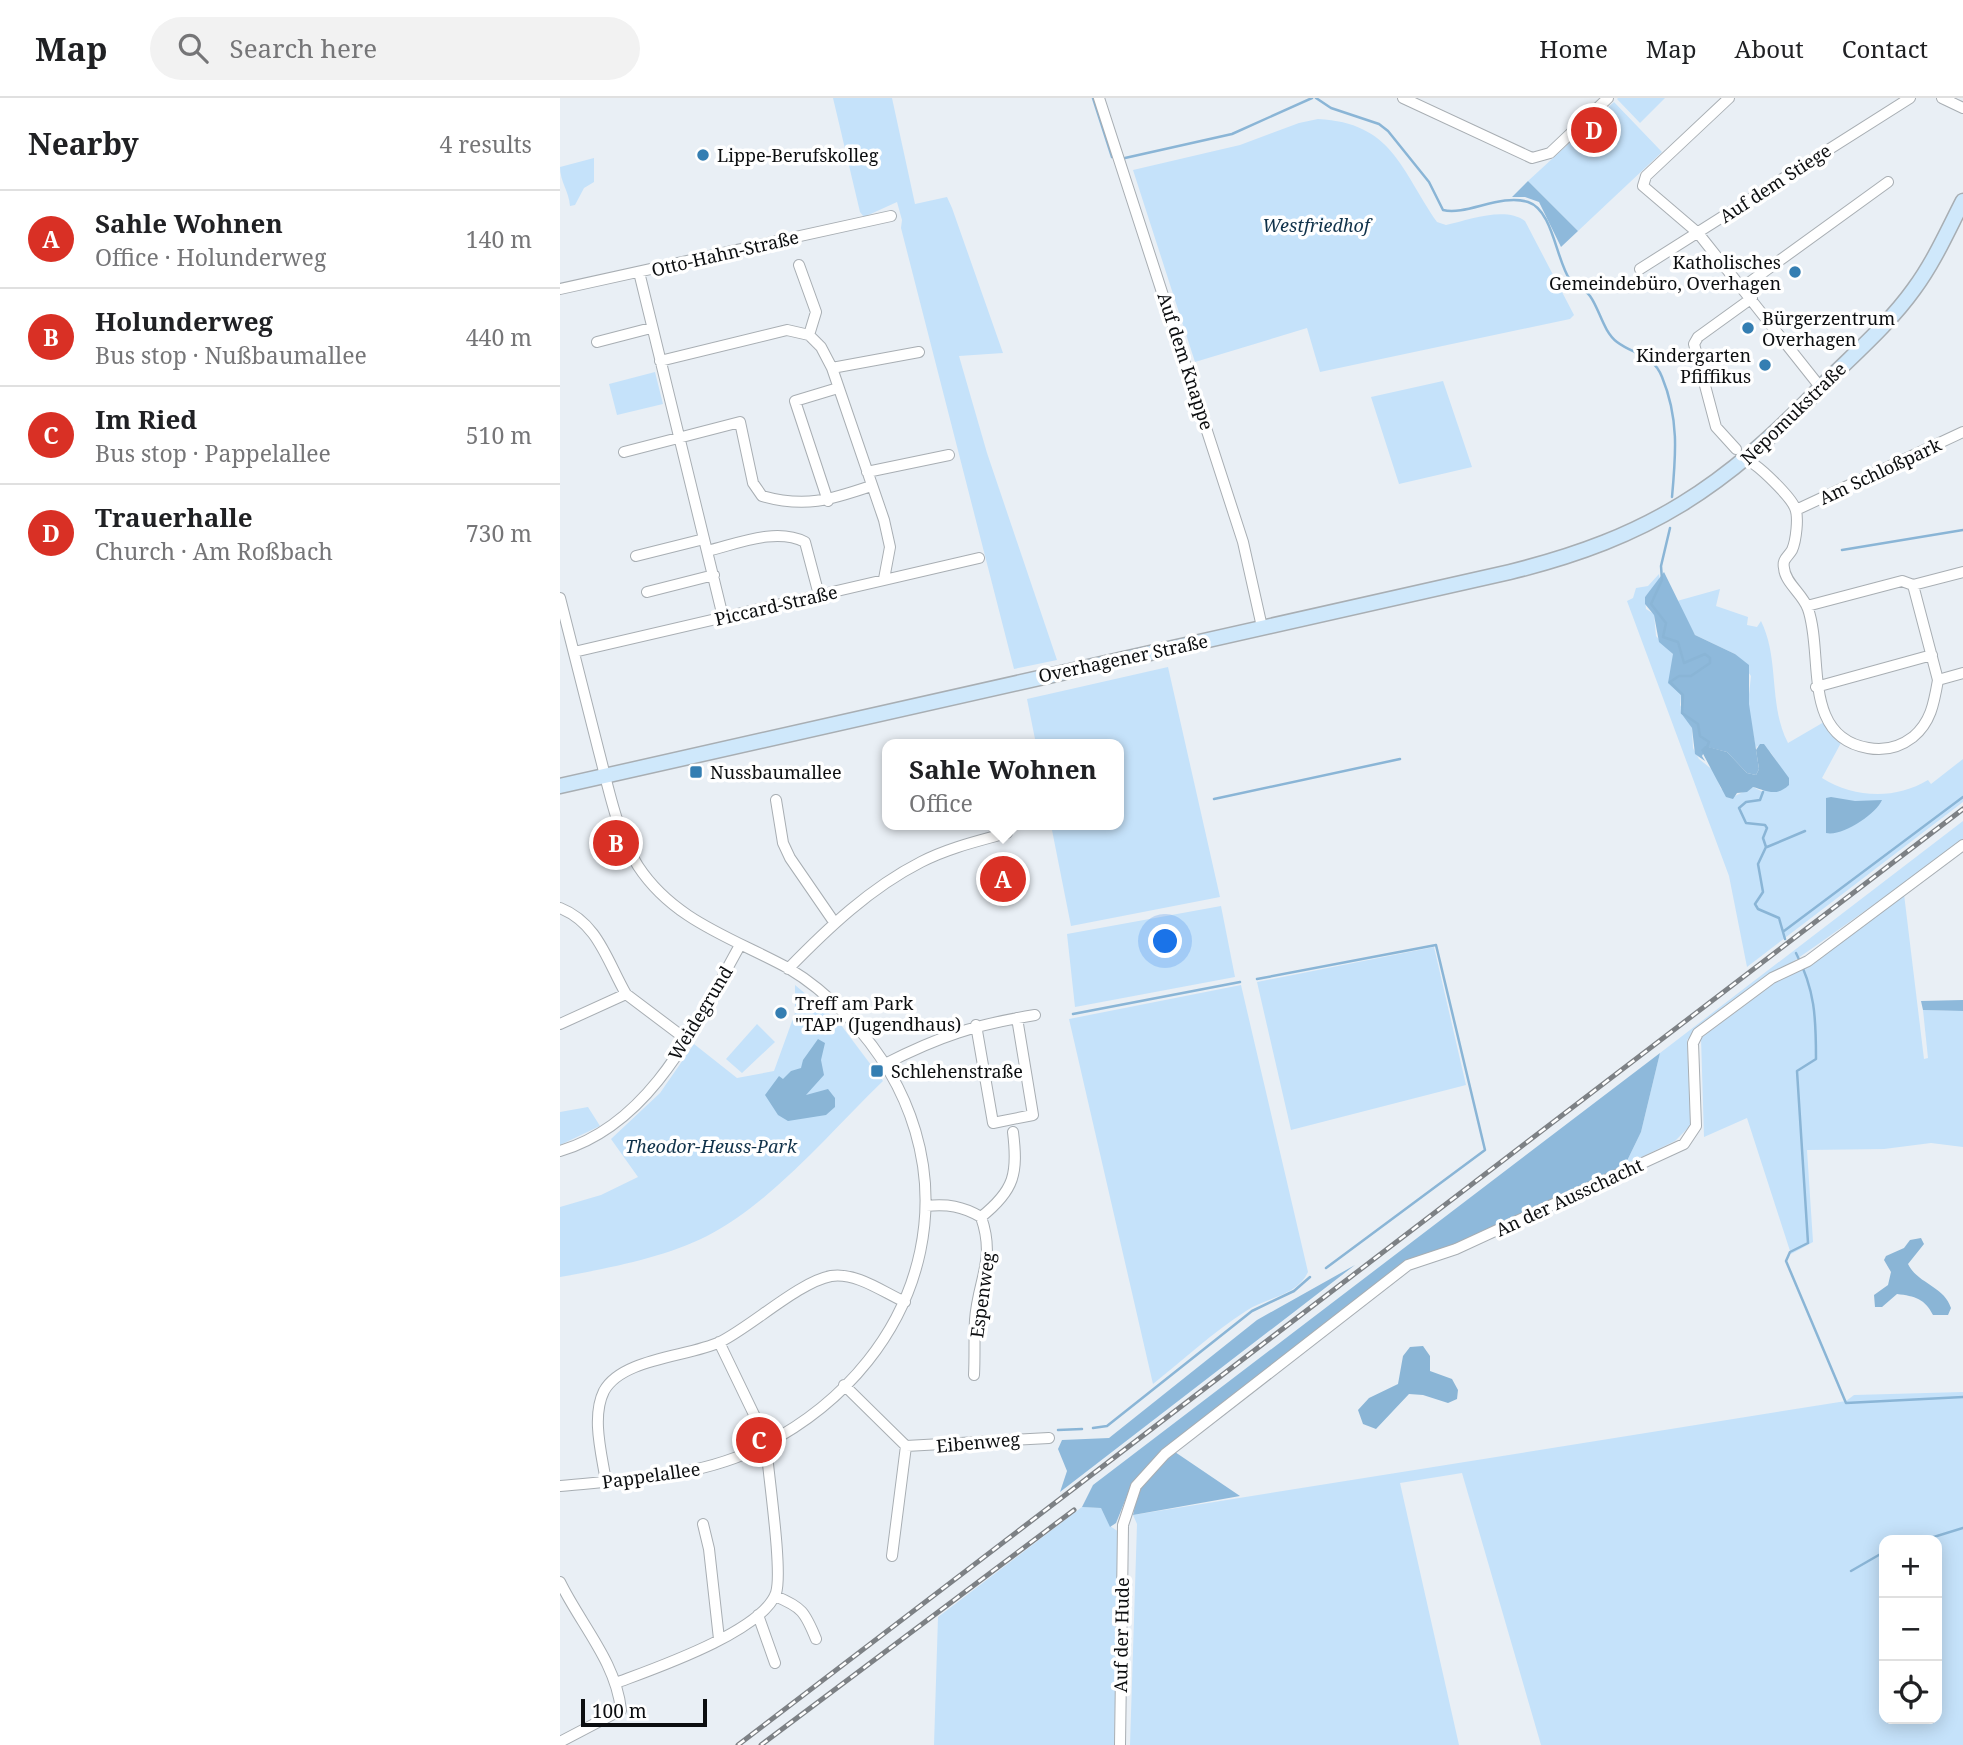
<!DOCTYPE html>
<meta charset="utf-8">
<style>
body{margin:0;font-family:"Noto Serif",serif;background:#f2f2f2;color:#202124}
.controls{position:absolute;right:21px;bottom:21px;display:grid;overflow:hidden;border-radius:14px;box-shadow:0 4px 18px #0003}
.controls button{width:63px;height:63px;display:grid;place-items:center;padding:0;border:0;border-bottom:2px solid #e0e0e0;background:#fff;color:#202124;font:35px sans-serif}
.scale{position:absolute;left:21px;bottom:18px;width:126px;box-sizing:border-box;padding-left:7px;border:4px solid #0c0e10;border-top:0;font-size:19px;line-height:24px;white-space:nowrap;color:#0c0e10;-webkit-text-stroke:5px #fff;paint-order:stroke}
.you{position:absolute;left:606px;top:844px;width:24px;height:24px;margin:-18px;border:5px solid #fff;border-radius:50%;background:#1a73e8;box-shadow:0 0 0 10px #1a73e833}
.badge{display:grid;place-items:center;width:46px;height:46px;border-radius:50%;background:#d93025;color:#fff;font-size:23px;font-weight:700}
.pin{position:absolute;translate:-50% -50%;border:4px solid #fff;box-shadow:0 2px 7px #0006}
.popup{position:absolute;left:322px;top:641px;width:242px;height:91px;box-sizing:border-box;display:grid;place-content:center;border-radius:14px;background:#fff;filter:drop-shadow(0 2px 5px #0005);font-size:23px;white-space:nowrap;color:#757577}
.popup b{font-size:26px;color:#202124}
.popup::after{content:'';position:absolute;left:50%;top:100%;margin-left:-14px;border:14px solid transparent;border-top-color:#fff}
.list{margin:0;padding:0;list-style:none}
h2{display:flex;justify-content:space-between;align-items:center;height:91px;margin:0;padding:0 28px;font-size:30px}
h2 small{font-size:23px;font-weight:400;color:#757577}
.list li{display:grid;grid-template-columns:46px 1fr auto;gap:21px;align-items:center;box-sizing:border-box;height:98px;padding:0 28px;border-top:2px solid #e0e0e0}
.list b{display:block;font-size:26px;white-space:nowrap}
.list p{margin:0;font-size:23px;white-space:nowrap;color:#757577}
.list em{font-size:23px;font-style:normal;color:#757577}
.icon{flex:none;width:38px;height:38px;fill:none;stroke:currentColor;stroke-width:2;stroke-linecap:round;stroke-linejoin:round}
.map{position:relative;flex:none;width:1403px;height:1647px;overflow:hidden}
header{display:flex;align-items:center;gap:42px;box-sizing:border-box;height:98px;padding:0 35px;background:#fff;border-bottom:2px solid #e0e0e0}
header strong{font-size:33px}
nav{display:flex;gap:38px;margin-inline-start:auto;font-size:24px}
.search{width:490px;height:63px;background:#f2f2f2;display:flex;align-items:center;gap:18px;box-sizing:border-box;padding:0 24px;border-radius:38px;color:#757577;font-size:26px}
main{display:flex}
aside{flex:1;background:#fff}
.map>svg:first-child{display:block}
</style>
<header>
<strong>Map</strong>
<div class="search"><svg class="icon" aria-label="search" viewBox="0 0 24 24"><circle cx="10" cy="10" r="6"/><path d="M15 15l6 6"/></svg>Search here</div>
<nav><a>Home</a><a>Map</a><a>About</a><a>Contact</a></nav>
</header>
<main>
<aside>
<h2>Nearby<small>4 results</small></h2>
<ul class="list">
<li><span class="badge">A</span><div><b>Sahle Wohnen</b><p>Office · Holunderweg</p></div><em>140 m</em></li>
<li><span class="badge">B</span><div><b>Holunderweg</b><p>Bus stop · Nußbaumallee</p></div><em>440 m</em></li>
<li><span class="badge">C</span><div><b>Im Ried</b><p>Bus stop · Pappelallee</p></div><em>510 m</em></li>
<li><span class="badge">D</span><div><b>Trauerhalle</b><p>Church · Am Roßbach</p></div><em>730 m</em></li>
</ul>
</aside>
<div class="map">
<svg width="1403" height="1647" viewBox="0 0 1403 1647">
<rect width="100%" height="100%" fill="#e9eff5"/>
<path fill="#c5e2fa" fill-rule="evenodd" d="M273,0H332L355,106L387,99L392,110L443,255L399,258L427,355L497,562L454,571L341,130L342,122L337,104L304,119L300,114Z
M1105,0L1080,25L1057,1L1058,0Z
M1054,4L1102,54L1018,133L968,83Z
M758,21C832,25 840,70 877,124L886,127C909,122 945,108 965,123L1014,217L1010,221L760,274L747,230L635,264L573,72L680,47L739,25Z
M34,60V84L24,90L15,107L10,108C9,93 0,84 0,69Z
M95,274L103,306L57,317L49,286Z
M883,283L912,369L839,386L811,299Z
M1099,476L1100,482L1085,499L1086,511L1094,516L1096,538L1113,556C1115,570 1109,586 1121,597L1120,607L1132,630L1133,650L1139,661L1154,673L1161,691L1175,698L1193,689L1203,694L1217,664L1211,655L1197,648L1196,652L1188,606L1191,578L1175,556L1135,537L1117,503L1160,491L1156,508L1188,519L1187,527L1197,529L1201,523C1220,562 1208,606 1228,645L1264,624L1282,643L1262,680C1294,700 1335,702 1368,682L1371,686L1403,661V704L1187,869L1169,778L1067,503L1073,500L1076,490L1088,488Z
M608,569L660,799L511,828L491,727H558V646H476L467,601Z
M1403,723V741C1312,811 1217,872 1127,942L1131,1027L1115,1043L1065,1067L1081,1034L1100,955Z
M1344,796L1364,961L1368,960L1363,912L1403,913V1049L1371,1045L1324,1051L1247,1052L1253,1144L1231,1156L1187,1020L1144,1039L1141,940L1235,870L1255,864Z
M661,808L675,879L515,909L507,836Z
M874,849L906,987L731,1032L697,884Z
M235,887L278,923L323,983C270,1034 213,1104 147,1138C104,1160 44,1171 0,1179V1109L41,1097L78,1079L51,1041L100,995L134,946L177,980L214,973L235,915Z
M681,887L748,1174C737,1198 707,1199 686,1213C653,1234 623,1262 593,1286L509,921Z
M197,926L215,944L182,975L166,961Z
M28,1009L40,1028L0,1047V1014Z
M1403,1294V1647H981L902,1375L840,1385L899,1647H570L577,1426L573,1417L1286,1303L1294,1297ZM1324,1442H1377V1621H1324Z
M522,1409L541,1410L550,1428L559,1434L554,1647H374L378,1519Z"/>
<path fill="#8eb9db" d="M968,83L1018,133L1001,149L979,104L965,99H952Z
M1104,474L1135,537L1175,556L1189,567V606L1199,671L1196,677L1187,675L1167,654L1147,649L1142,658L1145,663L1135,656L1132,630L1121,615V597L1108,585L1113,556L1099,544L1094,517L1085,506V499Z
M1403,902V913L1363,912L1361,903Z
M1100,955L1081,1034L1065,1067L895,1148L846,1164L601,1353L571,1388L556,1425L550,1429L541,1410L522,1409L533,1387Z
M795,1167L500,1394L507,1373L498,1351L502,1342L549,1340L697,1222Z
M615,1354L680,1398L573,1417L579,1390Z"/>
<path fill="#8ab5d6" d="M1200,646H1204L1229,680V687C1216,699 1207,693 1193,689L1187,694L1177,695L1173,701L1166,699L1141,652L1145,648L1167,654L1187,675L1196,677L1199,671L1196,652Z
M1271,699L1295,703L1322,702C1316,716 1282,739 1266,735V700Z
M258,941L265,945L261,962L264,977L246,997L268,991L275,1000V1009L266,1017L228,1023L218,1017L205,997L219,978L223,981L231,973L241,970L243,962Z
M1361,1140L1364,1146L1348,1166C1358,1186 1384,1188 1391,1210L1388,1217H1373C1365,1201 1355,1198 1337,1196L1322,1209H1315L1314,1197L1328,1187L1331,1174L1324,1162L1326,1158L1344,1150L1350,1142Z
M863,1248L870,1258V1273L892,1281L898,1292L897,1301L888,1305L863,1297L849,1296L816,1331L803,1326L798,1312L809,1300L838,1286L843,1258L850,1249Z"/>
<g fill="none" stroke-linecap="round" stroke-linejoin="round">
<path stroke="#8ab5d6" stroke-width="2.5" d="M533,0L552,59
M756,0L771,10L819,26L828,33L869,84L883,112C906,118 941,95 968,104C993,112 996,162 1010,182C1015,189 1025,191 1030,198C1040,212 1043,233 1057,244C1074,257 1093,256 1102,279C1119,320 1116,356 1112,399
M565,60L672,36L752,0
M1110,430L1101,468L1102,482L1091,506L1106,525L1103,539L1118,544L1124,565L1145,556L1150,560V565L1131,578H1119L1110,584L1123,597L1122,615L1138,626L1140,638L1149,644L1147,649
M1282,452L1403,432
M1203,694L1200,702L1186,704L1179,710L1186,725L1205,727L1207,730L1203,740L1206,749L1198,766L1203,794L1195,806L1198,811L1219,820L1225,841
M654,701L840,661
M1207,749L1245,733
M1224,833L1403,699
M1236,855C1255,892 1256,919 1256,961L1237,973L1248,1145L1230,1154L1226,1163L1286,1305L1403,1299
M697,881L876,847L925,1052L766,1170
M513,916L680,884
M533,1330L547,1328L692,1213L734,1193L750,1179
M498,1332L522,1331
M1364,1442L1403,1430
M1291,1473L1324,1454"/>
<defs>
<path id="street" d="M539,0L683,444L702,529
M843,0L972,60L990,55L1048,0
M1169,0L1086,78L1083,88L1138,135L1261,290
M1382,0L1403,10
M239,167L256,214L249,237L261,249L272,270L324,422L330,449L324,481
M1080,171L1350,0
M79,174L163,519
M1183,189L1328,84
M0,191L331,118
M37,244L91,230
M100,263L227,232L249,237
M272,270L359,254
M1176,351L1156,329L1134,246L1138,239L1192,200
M64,354L180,324L193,385L202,398C245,410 270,402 311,388
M1186,362C1197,365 1231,399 1235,410C1239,419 1236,443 1232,452C1228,459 1222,461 1224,470C1225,485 1243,496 1248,511C1264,556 1241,639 1308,650C1324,653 1340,649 1353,639C1371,624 1374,605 1378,582L1403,575
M307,374L389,357
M268,403L235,303L278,290
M1236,412L1403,334
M147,453C177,446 216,429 245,444L259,497
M76,458L144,441
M1353,487L1378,582
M87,494L154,477
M0,500C13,552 26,603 39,654C49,692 57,735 78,768C114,823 173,840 228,870C250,883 270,900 287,918C423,1061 374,1259 204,1347C141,1380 69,1381 0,1388
M1247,508L1342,483L1353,487L1403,474
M14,554L419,460
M1256,589L1372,557
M216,702L223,745L230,760L274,824
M0,810C38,825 47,863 66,896
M228,871C268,830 310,790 361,764C388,750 418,743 447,735
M0,926L66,896L127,942
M416,927L433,1025L473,1017L457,920
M325,966C380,938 414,927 475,917
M0,1053C92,1026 136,926 179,849
M366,1108C388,1106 402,1108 421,1119C455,1092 458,1075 453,1034
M159,1244L200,1329
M414,1277C415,1259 414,1240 415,1222C418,1181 436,1162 421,1119
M284,1287L346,1348L489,1340
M46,1384C42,1357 31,1319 44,1293C62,1260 128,1259 160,1244C192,1228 239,1184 271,1178C296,1174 323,1194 345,1204
M143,1426L149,1451L159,1541
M332,1458L346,1348
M0,1484C21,1527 56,1564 61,1612L0,1644
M215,1498C242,1509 245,1514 256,1541
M198,1517L215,1565
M56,1585C93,1571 202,1534 216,1495C223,1473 208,1375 206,1346
M560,1647L563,1427L576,1388L605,1356L848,1167L896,1151L1124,1046L1136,1028L1133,945L1138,935L1212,880L1248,863L1403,747"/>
<path id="secondary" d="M0,688L950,474C1091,439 1163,390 1263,287C1294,256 1329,226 1354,191C1374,164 1388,132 1403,103"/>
</defs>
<use href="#street" stroke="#a8aeb3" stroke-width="12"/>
<use href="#secondary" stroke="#a8aeb3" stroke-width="17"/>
<use href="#street" stroke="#fff" stroke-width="10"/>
<use href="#secondary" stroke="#cfe8fb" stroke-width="14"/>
<defs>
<path id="rail" d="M178,1647L1403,711
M201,1647L514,1412"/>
</defs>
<use href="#rail" stroke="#7d8185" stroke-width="5"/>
<use href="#rail" stroke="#fff" stroke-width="2.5" stroke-dasharray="8" stroke-linecap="butt"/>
</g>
<g fill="#347eb2" stroke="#fff" stroke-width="2.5">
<circle cx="143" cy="57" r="7"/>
<circle cx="1235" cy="174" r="7"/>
<circle cx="1188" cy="230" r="7"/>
<circle cx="1205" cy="267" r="7"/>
<rect x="129" y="667" width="14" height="14" rx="3.5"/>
<circle cx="221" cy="915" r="7"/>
<rect x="310" y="966" width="14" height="14" rx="3.5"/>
</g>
<g text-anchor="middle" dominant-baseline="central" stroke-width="7" stroke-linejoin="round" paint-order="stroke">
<g font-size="18" fill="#0c0e10" stroke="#fff" text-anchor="start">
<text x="157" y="57">Lippe-Berufskolleg</text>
<text x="1221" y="164" text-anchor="end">Katholisches<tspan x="1221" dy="21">Gemeindebüro, Overhagen</tspan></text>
<text x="1202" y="220">Bürgerzentrum<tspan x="1202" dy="21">Overhagen</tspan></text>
<text x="1191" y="257" text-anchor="end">Kindergarten<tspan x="1191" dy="21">Pfiffikus</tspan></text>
<text x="150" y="674">Nussbaumallee</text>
<text x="235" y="905">Treff am Park<tspan x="235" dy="21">"TAP" (Jugendhaus)</tspan></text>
<text x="331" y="973">Schlehenstraße</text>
</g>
<g font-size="18" fill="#0c0e10" stroke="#fff">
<text transform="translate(1215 85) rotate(-33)">Auf dem Stiege</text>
<text transform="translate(165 155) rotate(-13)">Otto-Hahn-Straße</text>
<text transform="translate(626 263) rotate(72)">Auf dem Knappe</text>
<text transform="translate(1233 315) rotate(-44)">Nepomukstraße</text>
<text transform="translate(1320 373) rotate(-25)">Am Schloßpark</text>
<text transform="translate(216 507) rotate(-13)">Piccard-Straße</text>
<text transform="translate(563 560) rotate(-12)">Overhagener Straße</text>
<text transform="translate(140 915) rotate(-59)">Weidegrund</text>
<text transform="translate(1009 1099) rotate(-25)">An der Ausschacht</text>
<text transform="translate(422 1197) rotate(-82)">Espenweg</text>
<text transform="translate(418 1344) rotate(-5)">Eibenweg</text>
<text transform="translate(91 1377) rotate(-8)">Pappelallee</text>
<text transform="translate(561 1537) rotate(-89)">Auf der Hude</text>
</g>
<g font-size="18" font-style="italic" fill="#10324a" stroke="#fff">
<text x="756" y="127">Westfriedhof</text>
<text x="151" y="1048">Theodor-Heuss-Park</text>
</g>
</g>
</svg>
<div class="controls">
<button>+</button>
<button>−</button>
<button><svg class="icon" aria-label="locate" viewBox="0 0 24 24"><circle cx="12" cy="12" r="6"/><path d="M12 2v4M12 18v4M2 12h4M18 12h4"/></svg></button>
</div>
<div class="scale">100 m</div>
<div class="you"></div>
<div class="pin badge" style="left:443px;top:781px">A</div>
<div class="popup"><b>Sahle Wohnen</b>Office</div>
<div class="pin badge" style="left:56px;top:745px">B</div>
<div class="pin badge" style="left:199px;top:1342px">C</div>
<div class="pin badge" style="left:1034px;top:32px">D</div>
</div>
</main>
